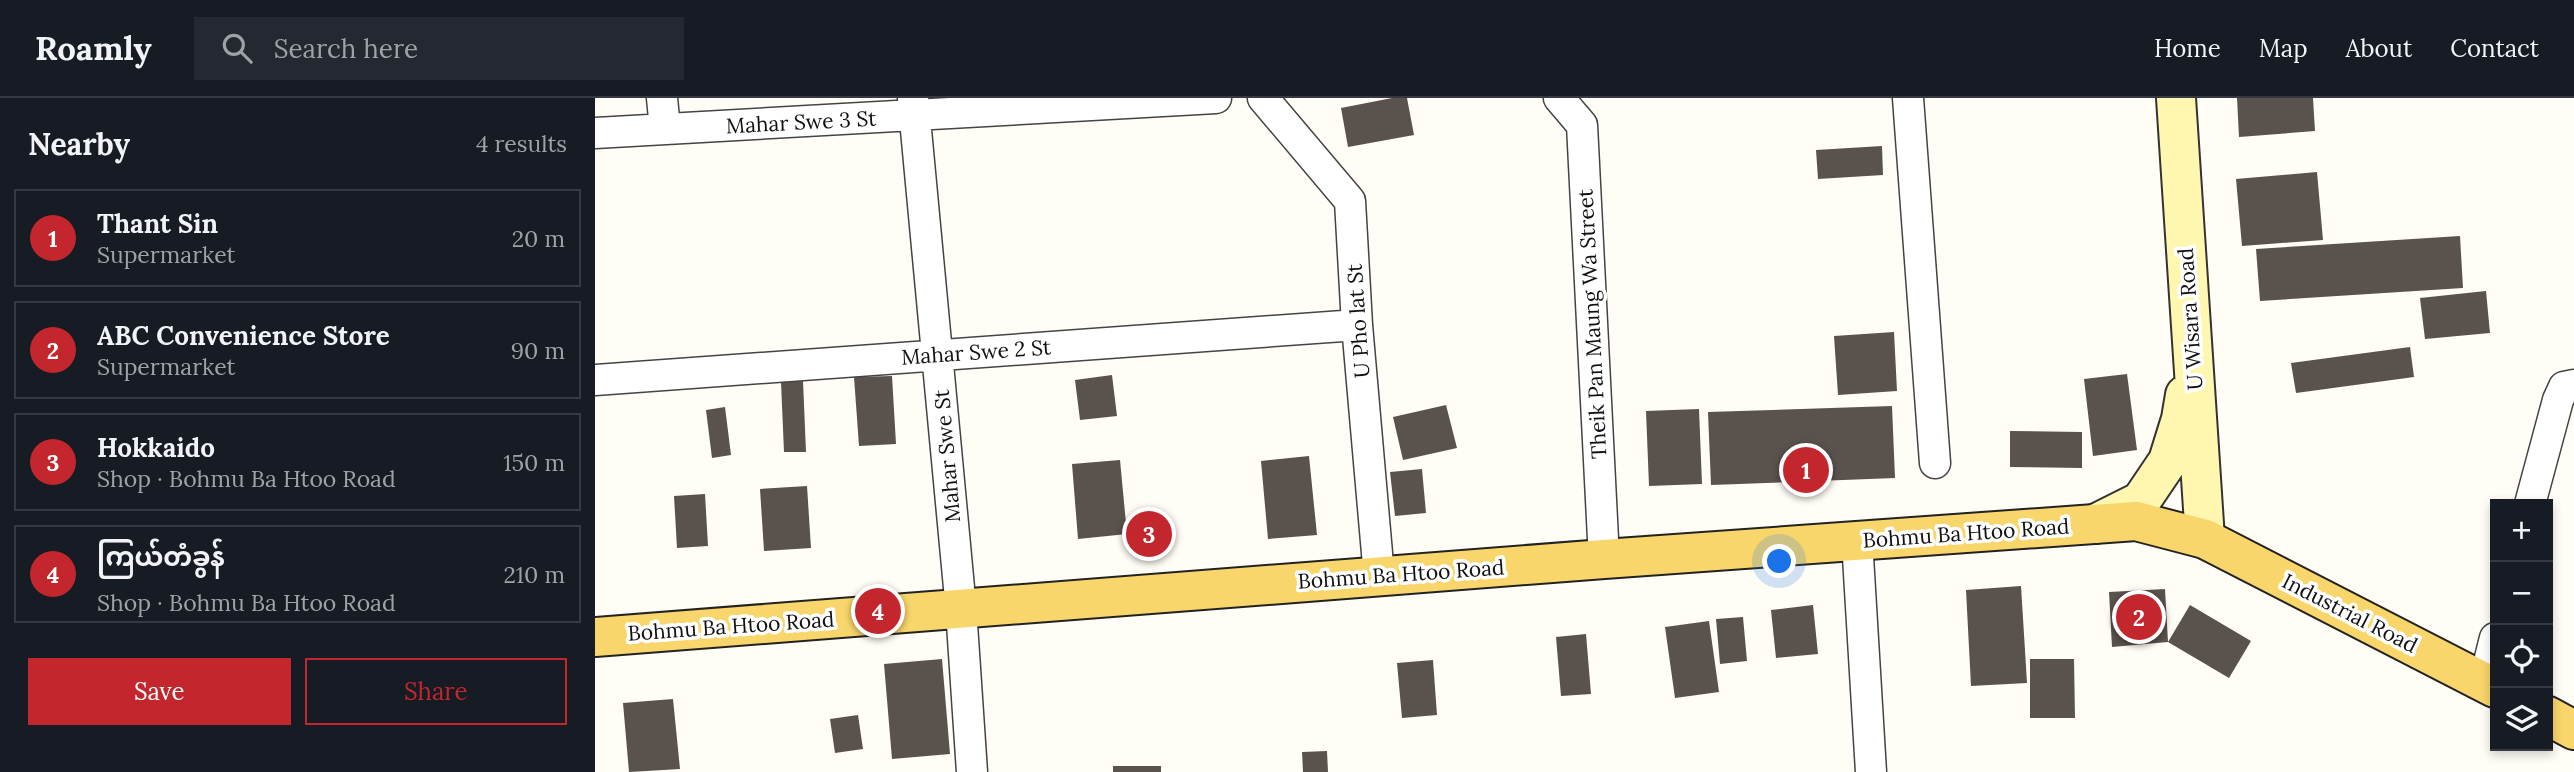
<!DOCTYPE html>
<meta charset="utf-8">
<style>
body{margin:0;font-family:Lora,"Noto Sans Myanmar",serif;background:#242831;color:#f1f3f6}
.controls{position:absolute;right:21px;bottom:21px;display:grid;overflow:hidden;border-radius:0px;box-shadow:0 4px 10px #0003}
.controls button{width:63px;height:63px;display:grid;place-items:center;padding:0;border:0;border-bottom:2px solid #363941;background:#171b24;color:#f1f3f6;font:35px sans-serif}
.you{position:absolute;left:1185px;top:464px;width:24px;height:24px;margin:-18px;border:5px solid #fff;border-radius:50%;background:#1a73e8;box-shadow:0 0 0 10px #1a73e833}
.badge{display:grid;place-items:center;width:46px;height:46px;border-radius:50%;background:#c4262e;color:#fff;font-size:23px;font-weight:700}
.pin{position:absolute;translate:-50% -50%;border:4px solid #fff;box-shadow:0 2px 7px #0006}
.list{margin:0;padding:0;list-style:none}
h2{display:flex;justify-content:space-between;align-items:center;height:91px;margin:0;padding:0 28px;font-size:30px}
h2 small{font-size:23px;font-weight:400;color:#9ea1a6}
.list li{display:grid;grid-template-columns:46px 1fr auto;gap:21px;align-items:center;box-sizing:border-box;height:98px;margin:0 14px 14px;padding:0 14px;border:2px solid #363941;border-radius:0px}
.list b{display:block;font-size:26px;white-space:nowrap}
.list p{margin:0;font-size:23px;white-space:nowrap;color:#9ea1a6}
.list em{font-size:23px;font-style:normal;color:#9ea1a6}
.actions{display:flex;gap:14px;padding:21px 28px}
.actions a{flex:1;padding:16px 0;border:2px solid #c4262e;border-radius:0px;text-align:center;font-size:24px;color:#c4262e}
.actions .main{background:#c4262e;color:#fff}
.icon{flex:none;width:38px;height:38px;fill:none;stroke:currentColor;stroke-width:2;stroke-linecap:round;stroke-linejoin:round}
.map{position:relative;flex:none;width:1979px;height:674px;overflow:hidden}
header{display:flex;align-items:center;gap:42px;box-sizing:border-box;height:98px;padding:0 35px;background:#171b24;border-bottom:2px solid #363941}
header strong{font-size:33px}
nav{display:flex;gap:38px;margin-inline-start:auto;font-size:24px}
.search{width:490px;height:63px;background:#242831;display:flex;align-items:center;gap:18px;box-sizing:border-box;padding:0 24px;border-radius:0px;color:#9ea1a6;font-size:26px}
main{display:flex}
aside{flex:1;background:#171b24}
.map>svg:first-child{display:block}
</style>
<header>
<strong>Roamly</strong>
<div class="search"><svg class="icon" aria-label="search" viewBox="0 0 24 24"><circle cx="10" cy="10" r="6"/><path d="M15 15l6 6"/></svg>Search here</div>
<nav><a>Home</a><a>Map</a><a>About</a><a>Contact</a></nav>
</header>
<main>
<aside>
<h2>Nearby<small>4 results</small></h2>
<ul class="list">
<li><span class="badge">1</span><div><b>Thant Sin</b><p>Supermarket</p></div><em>20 m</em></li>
<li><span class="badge">2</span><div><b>ABC Convenience Store</b><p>Supermarket</p></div><em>90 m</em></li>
<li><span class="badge">3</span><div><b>Hokkaido</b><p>Shop · Bohmu Ba Htoo Road</p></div><em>150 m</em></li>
<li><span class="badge">4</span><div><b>ကြယ်တံခွန်</b><p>Shop · Bohmu Ba Htoo Road</p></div><em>210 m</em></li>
</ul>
<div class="actions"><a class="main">Save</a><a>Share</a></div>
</aside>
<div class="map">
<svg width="1979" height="674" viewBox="0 0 1979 674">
<rect width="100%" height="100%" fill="#fffdf5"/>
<path fill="#5a524d" d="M797,0H812L819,37L753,49L746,10Z
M1642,0H1718L1720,33L1644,39Z
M1287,48L1288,77L1223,81L1221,52Z
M1722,74L1728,142L1647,148L1641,81Z
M1865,138L1868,190L1665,203L1661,151Z
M1891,193L1895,235L1830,241L1825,200Z
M1299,234L1302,293L1243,297L1239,238Z
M1815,249L1819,279L1701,295L1696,265Z
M1532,276L1542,352L1498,358L1489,281Z
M517,277L522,318L485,322L480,282Z
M297,278L301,346L264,348L259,279Z
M208,283L211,354H189L186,284Z
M851,307L862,350L808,362L798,319Z
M1297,308L1300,380L1116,387L1113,314Z
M130,309L136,357L117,360L111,312Z
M1104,311L1107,386L1054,388L1051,313Z
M1415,333L1487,334V370L1415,369Z
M714,358L722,437L673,441L666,363Z
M525,362L532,436L483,441L477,366Z
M827,371L831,415L800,418L795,374Z
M212,388L216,450L169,453L165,391Z
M110,396L113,448L82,450L79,398Z
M1426,488L1432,585L1376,588L1371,492Z
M1570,491L1573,544L1595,507L1656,543L1634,580L1573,544L1517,549L1514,494Z
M1218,507L1223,556L1181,560L1176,512Z
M1148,519L1152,563L1125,566L1121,521Z
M1114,523L1124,594L1080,600L1070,529Z
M991,536L996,596L966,598L961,539Z
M347,561L355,656L297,661L289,566Z
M1435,561H1479L1480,620H1435Z
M838,562L842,617L807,620L802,565Z
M78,601L85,671L34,674L28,605Z
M263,617L268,651L240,655L235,621Z
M732,653L733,674H708L707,654Z
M518,668H566V674H518Z"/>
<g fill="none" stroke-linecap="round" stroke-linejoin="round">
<defs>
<path id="street" d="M67,0L70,31
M318,0L366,511L377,674
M668,0L755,103L762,227L784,478
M964,0L987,27L1009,461
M1313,0L1340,365
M0,35L621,0
M0,282L762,227
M1935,406L1963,302L1969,289L1979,287
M1262,442L1276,674
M1889,584L1900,540"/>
<path id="secondary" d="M1581,0L1610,441
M1500,426L1546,403L1573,363L1586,321L1590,297"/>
<path id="primary" d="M0,539L1009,461L1541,423L1610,441L1900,590
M1953,618L1979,632"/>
</defs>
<use href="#street" stroke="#444" stroke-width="33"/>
<use href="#secondary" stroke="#333" stroke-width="42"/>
<use href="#primary" stroke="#222" stroke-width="42"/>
<use href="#street" stroke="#fff" stroke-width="30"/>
<use href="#secondary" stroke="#fff6b0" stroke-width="38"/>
<use href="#primary" stroke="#f9d66b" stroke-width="38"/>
</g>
<g text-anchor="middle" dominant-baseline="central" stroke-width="7" stroke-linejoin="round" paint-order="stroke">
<g font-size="21" fill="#111" stroke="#fff">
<text transform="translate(206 24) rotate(-3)">Mahar Swe 3 St</text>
<text transform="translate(1595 221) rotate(-94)">U Wisara Road</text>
<text transform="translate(763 223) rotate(-94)">U Pho lat St</text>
<text transform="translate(997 226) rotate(-93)">Theik Pan Maung Wa Street</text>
<text transform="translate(381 254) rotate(-4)">Mahar Swe 2 St</text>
<text transform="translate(352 358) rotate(-95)">Mahar Swe St</text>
<text transform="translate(1371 435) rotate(-4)">Bohmu Ba Htoo Road</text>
<text transform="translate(806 476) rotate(-4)">Bohmu Ba Htoo Road</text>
<text transform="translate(1755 515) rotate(27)">Industrial Road</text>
<text transform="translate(136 528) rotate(-4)">Bohmu Ba Htoo Road</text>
</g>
</g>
</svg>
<div class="controls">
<button>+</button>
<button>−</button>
<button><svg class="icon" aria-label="locate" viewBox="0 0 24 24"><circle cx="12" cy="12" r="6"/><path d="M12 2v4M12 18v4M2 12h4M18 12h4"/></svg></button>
<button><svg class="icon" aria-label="layers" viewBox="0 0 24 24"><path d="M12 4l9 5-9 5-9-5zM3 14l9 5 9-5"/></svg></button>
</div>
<div class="you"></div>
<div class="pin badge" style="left:1211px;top:372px">1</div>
<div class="pin badge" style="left:1544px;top:519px">2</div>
<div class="pin badge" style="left:554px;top:436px">3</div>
<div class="pin badge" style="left:283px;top:513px">4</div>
</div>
</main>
